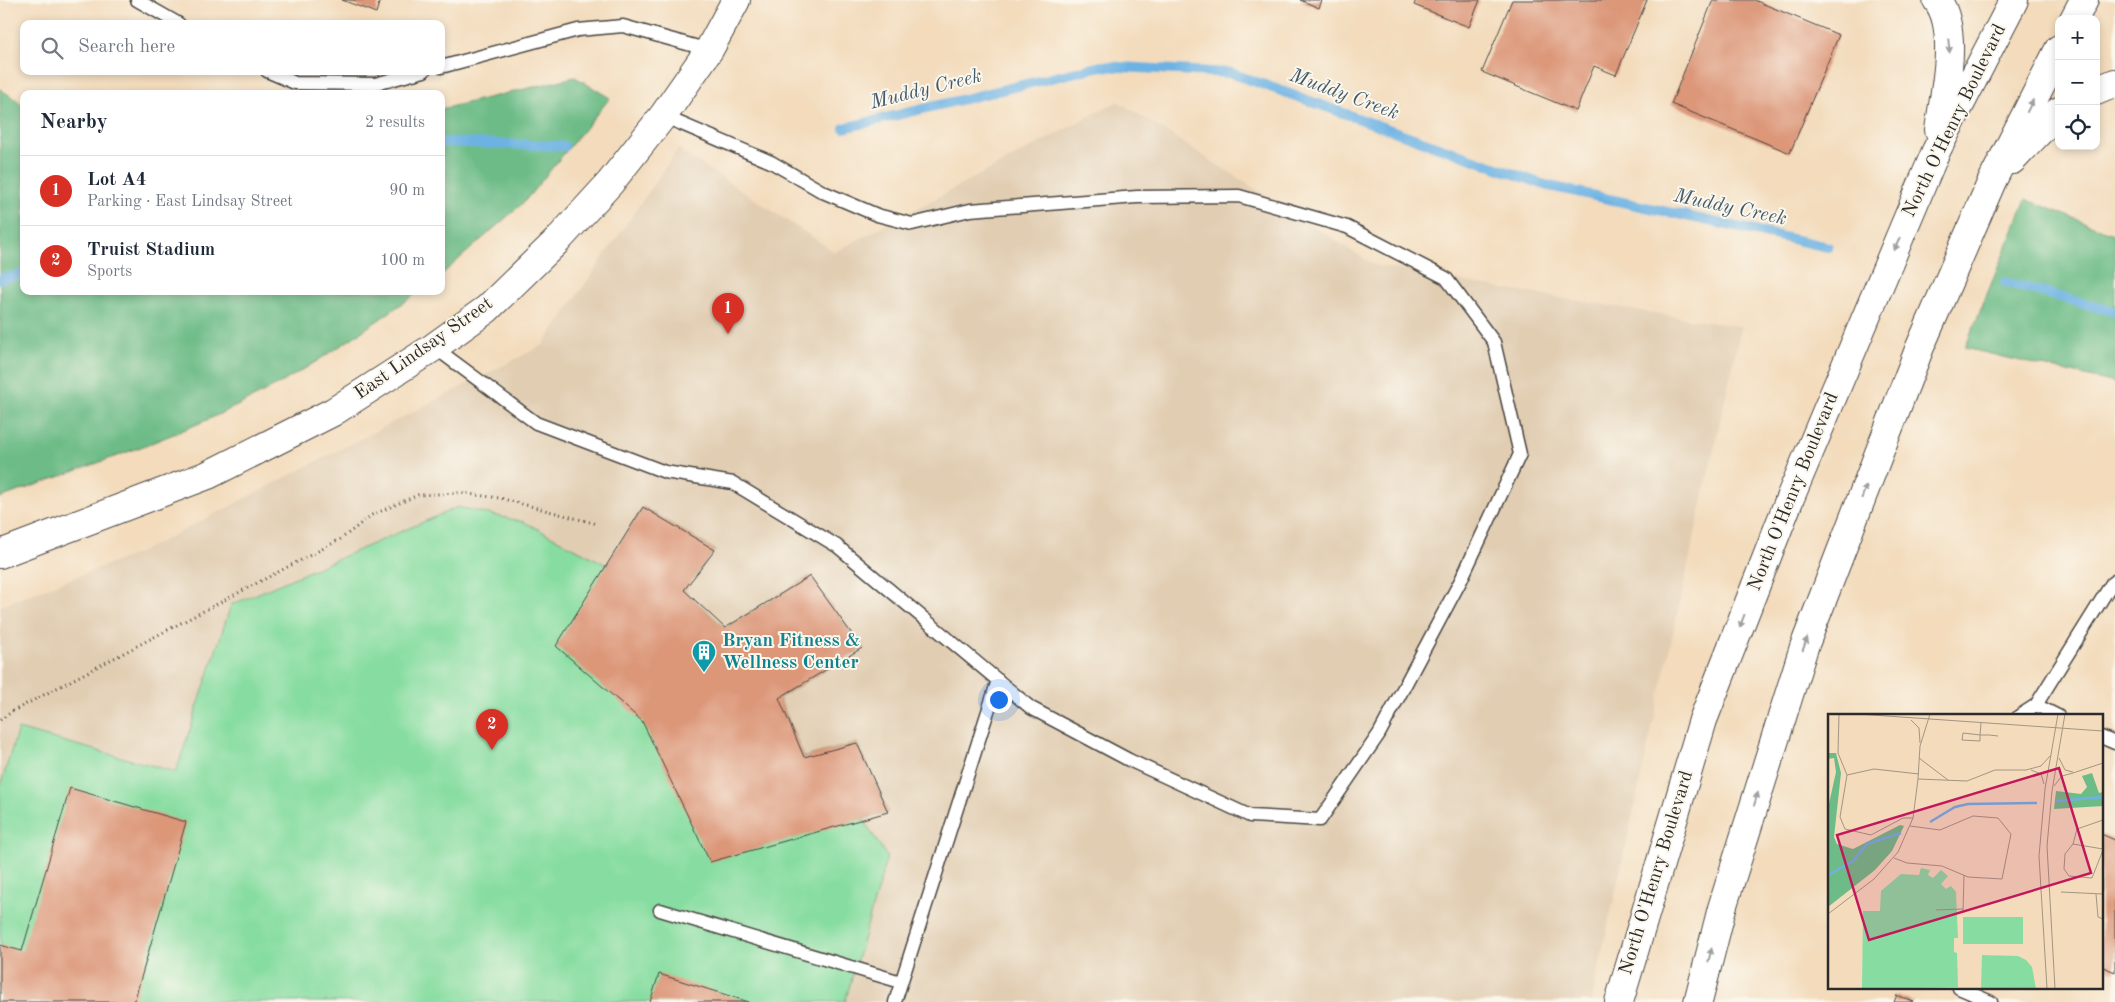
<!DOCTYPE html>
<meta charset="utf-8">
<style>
body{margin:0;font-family:"Old Standard TT",serif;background:#f6f6f7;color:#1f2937}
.controls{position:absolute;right:15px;top:15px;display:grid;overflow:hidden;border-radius:10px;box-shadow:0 2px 8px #0003}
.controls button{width:45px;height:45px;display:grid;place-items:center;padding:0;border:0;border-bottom:1px solid #e0e1e3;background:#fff;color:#1f2937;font:25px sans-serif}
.you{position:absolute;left:998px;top:699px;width:18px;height:18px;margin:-12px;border:4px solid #fff;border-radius:50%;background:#1a73e8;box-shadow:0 0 0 8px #1a73e833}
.badge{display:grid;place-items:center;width:32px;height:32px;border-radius:50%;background:#d93025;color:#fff;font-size:16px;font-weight:700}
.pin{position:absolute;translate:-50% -41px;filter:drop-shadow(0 1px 2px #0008)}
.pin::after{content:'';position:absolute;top:26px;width:18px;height:15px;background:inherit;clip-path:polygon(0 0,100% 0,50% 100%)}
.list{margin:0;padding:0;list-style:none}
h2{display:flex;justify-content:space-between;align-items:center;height:65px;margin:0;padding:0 20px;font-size:21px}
h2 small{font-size:16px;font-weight:400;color:#747a83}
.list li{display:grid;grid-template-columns:32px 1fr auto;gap:15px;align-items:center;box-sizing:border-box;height:70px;padding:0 20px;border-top:1px solid #e0e1e3}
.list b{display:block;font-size:19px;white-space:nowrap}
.list p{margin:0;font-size:16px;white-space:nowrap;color:#747a83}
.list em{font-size:16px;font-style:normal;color:#747a83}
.icon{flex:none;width:28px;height:28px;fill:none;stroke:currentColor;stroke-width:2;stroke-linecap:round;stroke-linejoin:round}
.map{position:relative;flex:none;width:2115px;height:1002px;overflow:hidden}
.search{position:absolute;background:#fff;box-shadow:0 2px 8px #0003;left:20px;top:20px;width:425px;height:55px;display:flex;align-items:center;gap:12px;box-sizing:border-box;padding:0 18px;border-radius:10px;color:#747a83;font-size:19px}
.panel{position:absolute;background:#fff;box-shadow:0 2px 8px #0003;left:20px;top:90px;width:425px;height:205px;border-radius:10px}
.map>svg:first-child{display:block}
</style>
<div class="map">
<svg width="2115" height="1002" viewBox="0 0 2115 1002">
<rect width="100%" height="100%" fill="#fbf7ec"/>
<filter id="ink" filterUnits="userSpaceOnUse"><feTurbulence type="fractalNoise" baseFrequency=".02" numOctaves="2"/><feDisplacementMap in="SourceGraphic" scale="10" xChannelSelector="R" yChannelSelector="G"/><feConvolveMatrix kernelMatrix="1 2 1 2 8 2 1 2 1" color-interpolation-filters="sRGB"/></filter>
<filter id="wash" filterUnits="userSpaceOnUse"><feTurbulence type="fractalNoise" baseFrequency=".0096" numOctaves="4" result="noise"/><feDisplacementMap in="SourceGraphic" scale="20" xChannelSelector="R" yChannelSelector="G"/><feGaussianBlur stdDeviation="1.12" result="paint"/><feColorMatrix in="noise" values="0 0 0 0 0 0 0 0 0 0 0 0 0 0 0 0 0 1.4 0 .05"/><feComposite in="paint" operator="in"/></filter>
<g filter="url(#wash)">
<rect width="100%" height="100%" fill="#f3dbbc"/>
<path fill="#e1cdb2" d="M1118,101L1374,265L1498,288L1741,327L1591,1002H0V606L143,551L543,345L678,149L835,252Z"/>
<path fill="#87dda1" stroke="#598466" d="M458,507L524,522L607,565L643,507L715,550L684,590L725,628L810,576L862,648L779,698L804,757L857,743L888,812L863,819L887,857L845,1002H0V787L18,729L176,772L231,605Z"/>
<path fill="#6dbc87" stroke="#4c7459" d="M575,77L610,98L524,202L441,275V109Z
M0,89L24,105V291H420C361,332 302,375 237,406C161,443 79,469 0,498Z
M2026,199L2115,235V383L1965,348Z"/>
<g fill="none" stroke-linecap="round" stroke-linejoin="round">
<path stroke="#6db2e3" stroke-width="10" d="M844,128L1101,66L1231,73L1545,185L1828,247
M441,142L564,146
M0,279L24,274
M2005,282L2115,312"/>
</g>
<g id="blocks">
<path fill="#dc9678" d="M342,0H380L376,13Z
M1300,0H1322L1319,8Z
M1416,0H1480L1469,27L1414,5Z
M1512,0H1647L1616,75L1594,66L1576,111L1482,72Z
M1713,0H1754L1839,35L1790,153L1671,104Z
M643,507L715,550L684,590L725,628L810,576L862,648L779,698L804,757L857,743L888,812L710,862L642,721L556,646Z
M70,788L186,822L134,1002H0V945L22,951Z
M2101,834L2115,840V972L2101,966Z
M659,974L749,1002H650Z
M1897,995L1914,1002H1894Z"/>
</g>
</g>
<g filter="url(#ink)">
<use href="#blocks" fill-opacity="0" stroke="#494541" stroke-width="1"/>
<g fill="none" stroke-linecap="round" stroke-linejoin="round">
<defs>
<path id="lane" d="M137,0L179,24
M441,67L578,30L623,26L709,50
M267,71L295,83L375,84L424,71
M434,347L536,423L665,472L733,483L837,546L1031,708L1129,760L1250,816L1320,820L1379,734L1461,580L1520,454L1494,342L1446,278L1347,227L1239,196L1137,197L970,210L912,224L877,215L823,192L771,162L663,116
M2036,705L2058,716
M2019,716L2036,705L2112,583L2115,581
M2101,737L2115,743
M660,910L901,982
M1959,988L1991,1002
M895,1002L998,680"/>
<path id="secondary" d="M0,554L208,475L333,412L434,347L487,309L557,241L610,183L663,116L709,50L736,0"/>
<path id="highway" d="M1937,0C1960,30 1944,95 1939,130
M2074,19L2084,0
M2096,91L2115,83
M2012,160L2059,111
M1619,1002L1703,720L1790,498L1936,151L2014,0
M1698,1002L1722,908L1804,647L1920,347L1992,181L2059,49"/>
</defs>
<use href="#lane" stroke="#494541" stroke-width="15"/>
<use href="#secondary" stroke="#494541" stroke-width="30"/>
<use href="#highway" stroke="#494541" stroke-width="30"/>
<path stroke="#494541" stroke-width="3" stroke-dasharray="1 4" stroke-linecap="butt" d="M0,720L13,711L341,539L372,515L418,495L460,493L500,498L597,524"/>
<use href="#lane" stroke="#fff" stroke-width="12"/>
<use href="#secondary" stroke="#fff" stroke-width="28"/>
<use href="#highway" stroke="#fff" stroke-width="28"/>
</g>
<defs><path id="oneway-solid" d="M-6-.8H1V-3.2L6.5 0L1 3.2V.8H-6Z" transform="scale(1.25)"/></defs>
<g fill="#a0a0a0">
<use href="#oneway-solid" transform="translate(1949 46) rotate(84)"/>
<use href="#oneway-solid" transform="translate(2030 106) rotate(-63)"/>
<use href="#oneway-solid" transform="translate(1897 244) rotate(113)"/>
<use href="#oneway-solid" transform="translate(1864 492) rotate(-69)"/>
<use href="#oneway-solid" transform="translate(1742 621) rotate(111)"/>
<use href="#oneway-solid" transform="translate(1805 644) rotate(-70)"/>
<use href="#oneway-solid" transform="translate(1756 799) rotate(-73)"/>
<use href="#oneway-solid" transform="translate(1710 955) rotate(-76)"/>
</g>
</g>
<defs>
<symbol id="building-pin" viewBox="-11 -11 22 30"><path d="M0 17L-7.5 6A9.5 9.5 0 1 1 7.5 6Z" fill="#0f9aa8" stroke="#fbf7ec"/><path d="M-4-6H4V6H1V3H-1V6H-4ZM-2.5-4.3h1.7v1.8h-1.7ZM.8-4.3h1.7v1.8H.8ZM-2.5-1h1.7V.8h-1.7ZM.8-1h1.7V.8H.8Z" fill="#fff"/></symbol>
</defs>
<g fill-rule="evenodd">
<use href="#building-pin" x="690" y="638" width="28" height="38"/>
</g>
<g text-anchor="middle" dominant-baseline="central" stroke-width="4" stroke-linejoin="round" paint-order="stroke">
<g font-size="19" fill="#2b2b2b" stroke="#fbf7ec">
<text transform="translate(1955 121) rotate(-64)">North O'Henry Boulevard</text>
<text transform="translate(424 349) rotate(-35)">East Lindsay Street</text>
<text transform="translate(1794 492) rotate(-68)">North O'Henry Boulevard</text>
<text transform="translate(1657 873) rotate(-73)">North O'Henry Boulevard</text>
</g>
<g font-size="19" font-weight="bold" fill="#0d838f" stroke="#fbf7ec" text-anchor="start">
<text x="722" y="641">Bryan Fitness &amp;<tspan x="722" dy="22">Wellness Center</tspan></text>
</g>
<g font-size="20" font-style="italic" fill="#425a6b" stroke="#fbf7ec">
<text transform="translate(926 90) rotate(-14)">Muddy Creek</text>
<text transform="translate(1344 95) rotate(20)">Muddy Creek</text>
<text transform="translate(1730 208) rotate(12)">Muddy Creek</text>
</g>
</g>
<g transform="translate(1828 714)">
<rect width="275" height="275" fill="#f3dbbc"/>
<path d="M93,154L102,156L100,161L105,164L113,156L120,162L113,170L118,175L123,172L128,178L130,224H126V238L129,239L130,273L34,275L35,197H52L53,177L73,160L91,161ZM135,203H195V230H135ZM154,241L190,242L198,246L204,253L208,275H153Z" fill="#87dda1"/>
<path d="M0,39H8L13,59L6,123L9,130L25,135L72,111L76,112L64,137L47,156L0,193V94L8,58L6,44L0,45ZM264,59L271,79L275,78V92L226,95L228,77L253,80L259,73L254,62Z" fill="#6dbc87"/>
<path fill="none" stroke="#6db2e3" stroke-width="2.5" d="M228,87L275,83M102,108L127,93L140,90L209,89M0,161L25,147L39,130L73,119"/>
<path fill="none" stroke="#a39582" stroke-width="1" d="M11,0L10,39L19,61M30,0L275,17M102,0L92,32L90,65L139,67L167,56H198M83,6L91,14L92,29M153,9L152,21V27L134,26L135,19L144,20L152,21H161L170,22M91,44L120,66M231,44L237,56L245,58M198,56L213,52L222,42M203,56L213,60L216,70M245,59L275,49M226,72L234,62L245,59M85,104H75L43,121L17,115L12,103L19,61L46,55L91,60M275,106L249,115L245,130L237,140L236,155L241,162L264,164L275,136M245,130L275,135M66,144L79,149L114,152L140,163L174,165L183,120L170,104L145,102L112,116L82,112M233,178L275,180M268,180L270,203L275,205M108,196L135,195M135,198L136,161M0,200L46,165L70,138L85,104L90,65M219,275L211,142L217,75L230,0M227,275L219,132L224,77L237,0"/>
<path fill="#c2185b" fill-opacity="0.15" stroke="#c2185b" stroke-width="2.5" d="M231,54L263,159L41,226L9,121Z"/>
<rect width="275" height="275" fill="none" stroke="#2b2b2b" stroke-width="2.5"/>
</g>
</svg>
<div class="controls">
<button>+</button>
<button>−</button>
<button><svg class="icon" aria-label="locate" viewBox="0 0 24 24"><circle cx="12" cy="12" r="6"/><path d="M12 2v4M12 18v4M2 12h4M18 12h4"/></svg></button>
</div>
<div class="you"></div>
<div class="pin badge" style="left:728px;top:334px">1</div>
<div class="pin badge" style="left:492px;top:750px">2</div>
<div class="search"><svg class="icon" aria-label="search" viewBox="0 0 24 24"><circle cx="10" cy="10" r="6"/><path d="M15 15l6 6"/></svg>Search here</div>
<section class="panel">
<h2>Nearby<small>2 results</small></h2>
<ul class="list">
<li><span class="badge">1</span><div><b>Lot A4</b><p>Parking · East Lindsay Street</p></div><em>90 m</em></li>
<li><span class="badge">2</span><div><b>Truist Stadium</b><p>Sports</p></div><em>100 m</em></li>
</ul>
</section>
</div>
